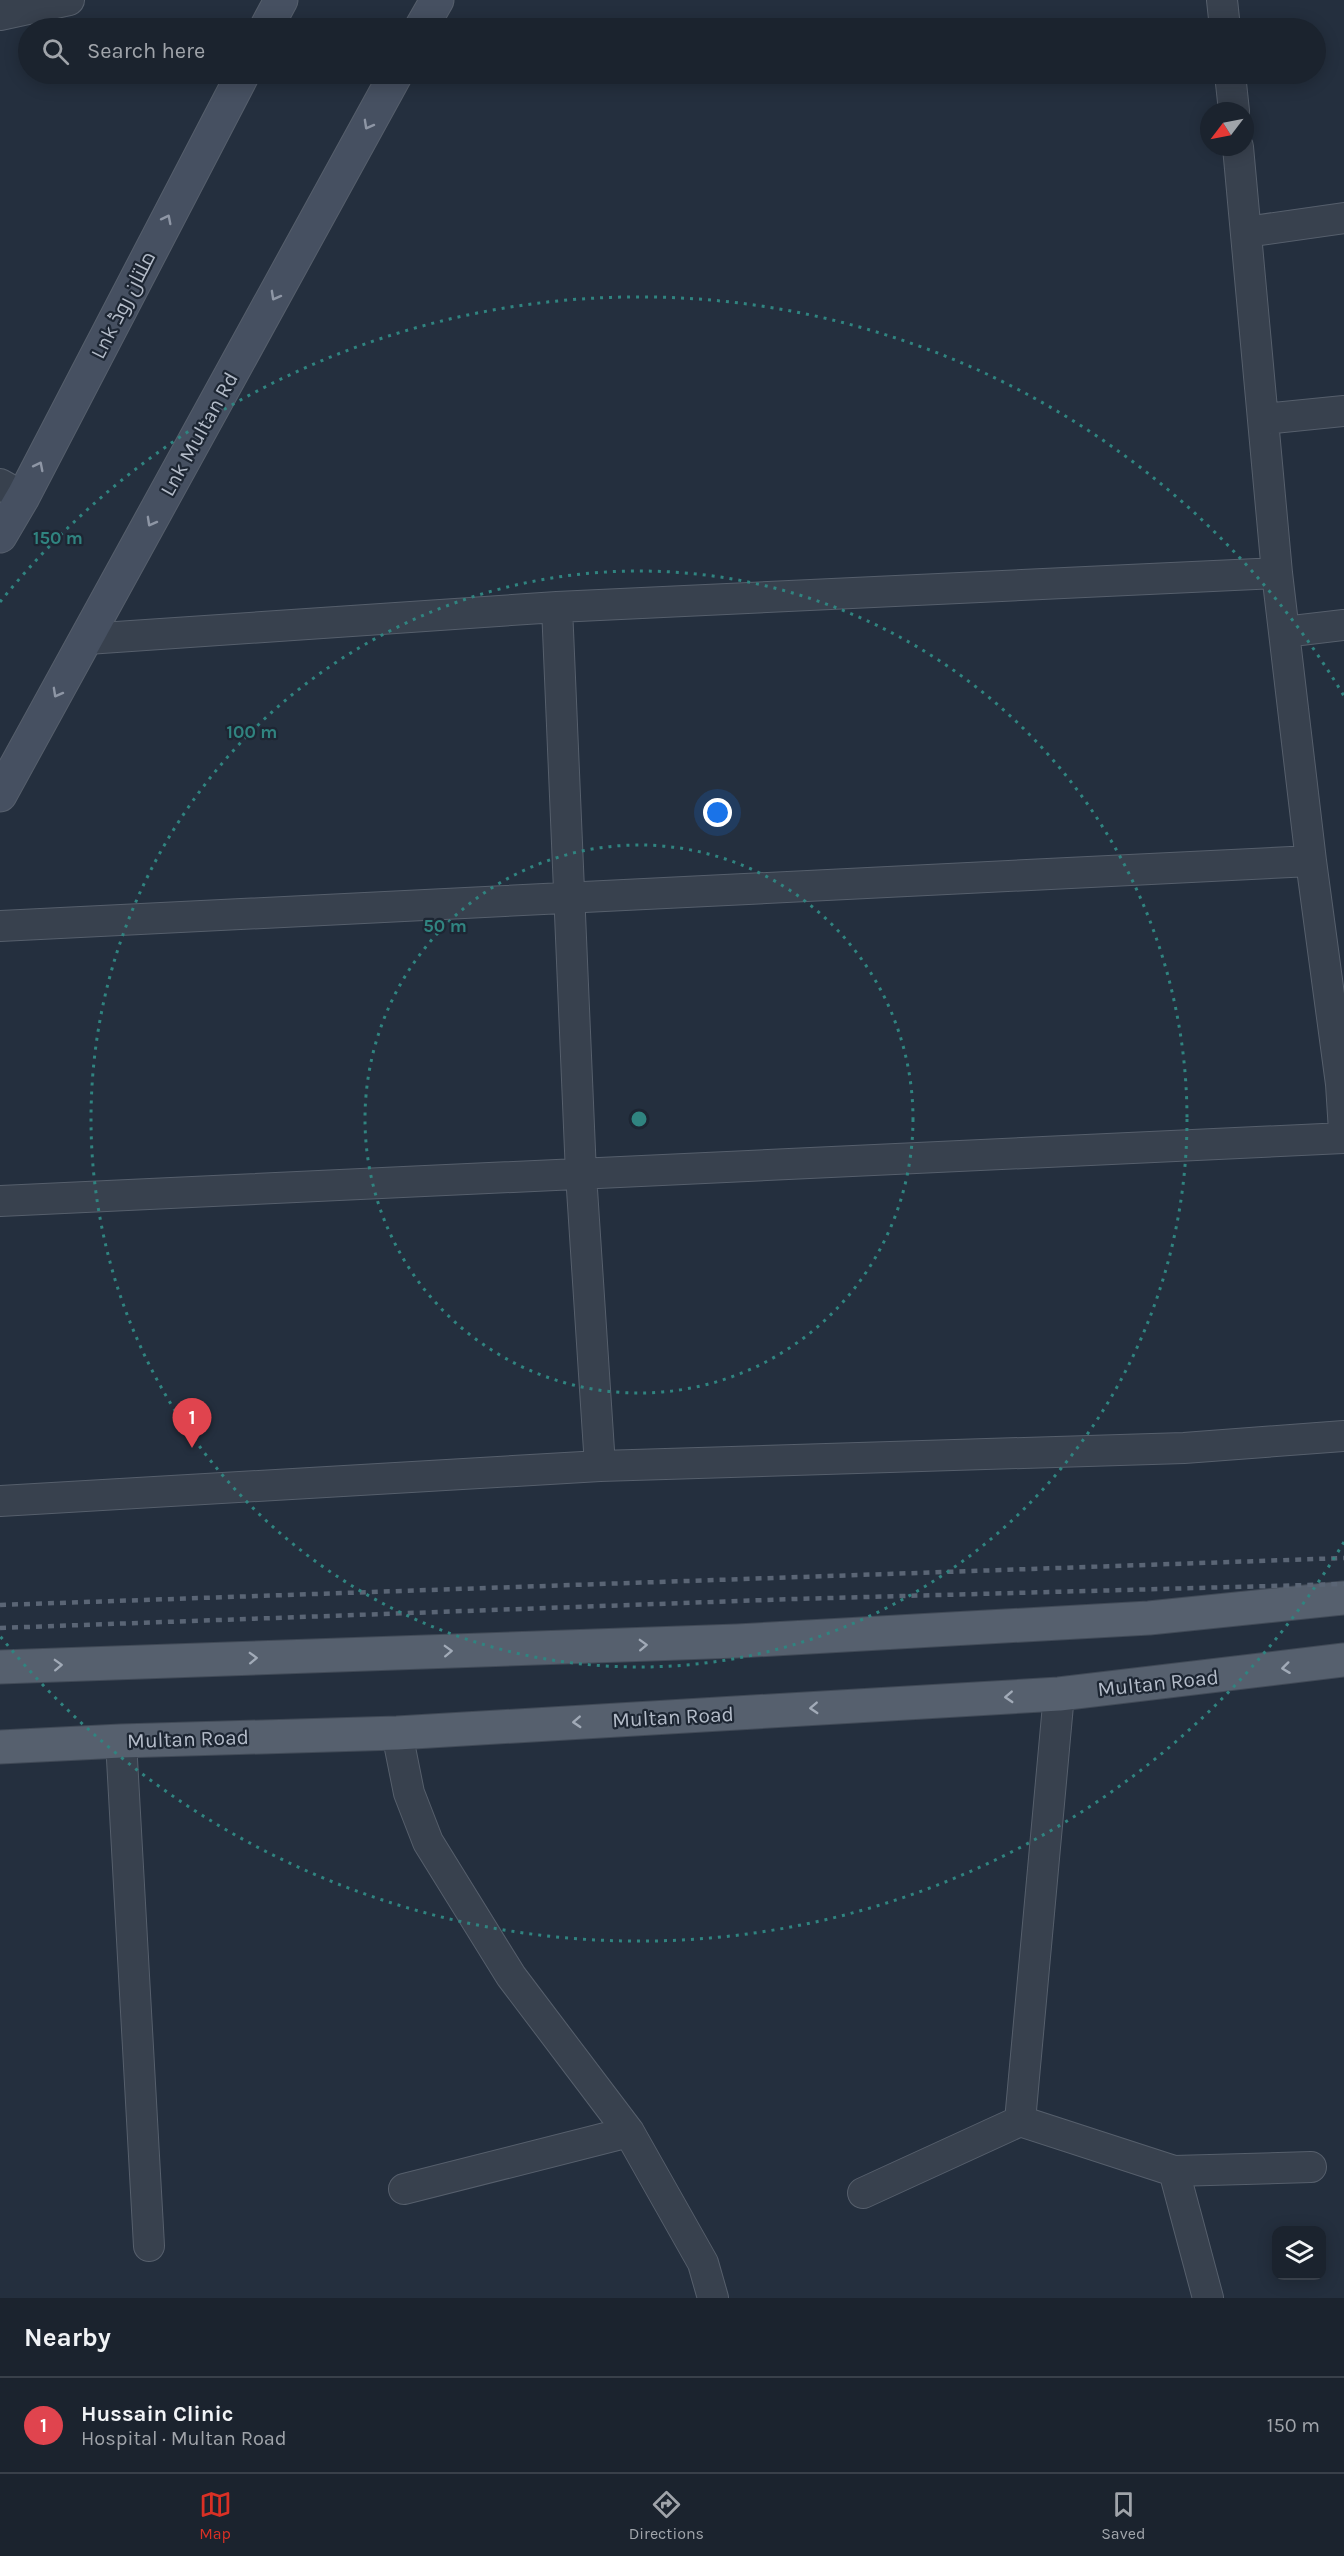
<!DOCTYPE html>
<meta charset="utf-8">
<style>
body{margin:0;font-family:Karla,Cairo,sans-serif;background:#282f3a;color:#f1f3f6}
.controls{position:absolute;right:18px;bottom:18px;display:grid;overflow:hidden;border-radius:12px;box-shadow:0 3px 15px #0003}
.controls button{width:54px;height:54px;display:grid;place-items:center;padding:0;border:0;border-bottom:2px solid #39404a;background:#1b232e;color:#f1f3f6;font:30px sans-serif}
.compass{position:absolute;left:1200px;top:102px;width:54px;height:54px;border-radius:50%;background:#1b232e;box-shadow:0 3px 15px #0003;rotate:238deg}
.you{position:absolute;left:718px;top:813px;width:21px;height:21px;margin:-15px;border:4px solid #fff;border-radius:50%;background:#1a73e8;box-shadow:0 0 0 9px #1a73e833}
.badge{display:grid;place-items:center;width:39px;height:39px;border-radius:50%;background:#d93025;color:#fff;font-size:20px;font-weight:700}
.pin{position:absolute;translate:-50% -50px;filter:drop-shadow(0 2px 3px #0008)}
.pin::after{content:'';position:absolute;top:32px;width:21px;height:18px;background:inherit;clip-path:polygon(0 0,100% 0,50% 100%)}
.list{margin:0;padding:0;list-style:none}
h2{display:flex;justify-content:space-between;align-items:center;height:78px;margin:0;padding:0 24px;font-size:26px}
h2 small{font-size:20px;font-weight:400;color:#a0a4aa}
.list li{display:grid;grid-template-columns:39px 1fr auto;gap:18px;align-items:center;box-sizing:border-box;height:96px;padding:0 24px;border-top:2px solid #39404a}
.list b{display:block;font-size:22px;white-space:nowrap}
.list p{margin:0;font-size:20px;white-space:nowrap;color:#a0a4aa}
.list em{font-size:20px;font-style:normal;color:#a0a4aa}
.icon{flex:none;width:33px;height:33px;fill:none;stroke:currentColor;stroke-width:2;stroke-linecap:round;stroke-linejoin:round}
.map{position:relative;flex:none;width:1344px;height:2298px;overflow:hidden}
.search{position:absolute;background:#1b232e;box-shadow:0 3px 15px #0003;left:18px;right:18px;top:18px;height:66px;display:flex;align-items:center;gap:15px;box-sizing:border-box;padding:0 21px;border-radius:33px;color:#a0a4aa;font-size:22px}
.sheet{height:174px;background:#1b232e}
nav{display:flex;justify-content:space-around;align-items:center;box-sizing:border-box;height:84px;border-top:2px solid #39404a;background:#1b232e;font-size:16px;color:#a0a4aa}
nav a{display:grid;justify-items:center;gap:3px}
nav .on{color:#d93025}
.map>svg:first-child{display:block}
</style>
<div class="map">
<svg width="1344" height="2298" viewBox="0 0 1344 2298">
<rect width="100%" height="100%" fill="#242f3e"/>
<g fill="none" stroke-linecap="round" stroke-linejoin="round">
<defs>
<path id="street" d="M1222,0L1225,28
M0,15L69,0
M1230,74L1234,111
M1238,147L1277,573L1311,861L1341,1084L1344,1131
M1246,232L1344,218
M1263,419L1344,411
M0,484L23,497
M557,607L581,1174L600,1466
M1284,632L1344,625
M87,639L557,607L1277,573
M0,926L1311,861
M0,1201L1344,1138
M0,1501L600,1466L1184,1448L1344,1436
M397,1733L409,1793L428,1842L511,1976L629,2132L703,2263L713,2298
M121,1741L149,2246
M1020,2121L1059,1694
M1174,2171L1208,2298
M404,2189L629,2132
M863,2193L1020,2121L1174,2171L1311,2167"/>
<path id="secondary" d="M266,28L281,0
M421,28L437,0
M0,536L23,497L243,74
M0,795L396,74"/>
<path id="primary" d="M0,1667L737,1641L1149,1618L1344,1598
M0,1747L121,1741L397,1733L1059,1694L1344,1660"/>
</defs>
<use href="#street" stroke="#565f6c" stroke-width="32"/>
<use href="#secondary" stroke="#565f6c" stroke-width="35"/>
<use href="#primary" stroke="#414a57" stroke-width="35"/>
<use href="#street" stroke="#38414e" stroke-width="30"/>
<use href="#secondary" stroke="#465061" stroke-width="33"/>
<use href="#primary" stroke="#56606e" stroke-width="33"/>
<path stroke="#5a6575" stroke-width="4.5" stroke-dasharray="6 6" stroke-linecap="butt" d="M0,1605L1344,1558
M0,1628L793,1599L1344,1584"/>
</g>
<defs><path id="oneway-chevron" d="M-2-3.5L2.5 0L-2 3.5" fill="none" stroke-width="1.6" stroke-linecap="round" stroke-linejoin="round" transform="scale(1.5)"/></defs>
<g stroke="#8e96a5">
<use href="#oneway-chevron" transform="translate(368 125) rotate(119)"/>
<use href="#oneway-chevron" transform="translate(167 219) rotate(-63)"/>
<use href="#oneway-chevron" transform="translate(275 296) rotate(119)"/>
<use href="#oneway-chevron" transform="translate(39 466) rotate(-63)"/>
<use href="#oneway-chevron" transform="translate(151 522) rotate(119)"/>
<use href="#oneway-chevron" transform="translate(57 693) rotate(119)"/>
</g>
<g stroke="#a1aab7">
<use href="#oneway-chevron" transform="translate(643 1645) rotate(-2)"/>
<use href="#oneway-chevron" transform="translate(448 1651) rotate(-2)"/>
<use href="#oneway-chevron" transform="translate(253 1658) rotate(-2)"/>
<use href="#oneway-chevron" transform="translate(58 1665) rotate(-2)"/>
<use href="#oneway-chevron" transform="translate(1286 1668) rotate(173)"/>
<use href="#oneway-chevron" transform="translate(1009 1697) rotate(177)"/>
<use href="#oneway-chevron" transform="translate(814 1708) rotate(177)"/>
<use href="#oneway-chevron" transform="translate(577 1722) rotate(177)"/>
</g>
<g fill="none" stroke="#308480" stroke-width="3" stroke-dasharray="3 6">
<circle cx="639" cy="1119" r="274"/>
<circle cx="639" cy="1119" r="548"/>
<path d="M1344 1542A822 822 0 0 1 0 1636M0 602A822 822 0 0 1 1344 696"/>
</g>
<g text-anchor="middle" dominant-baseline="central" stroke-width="4.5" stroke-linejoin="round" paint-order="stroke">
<g font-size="21" fill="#b4bcc9" stroke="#1d2633">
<text transform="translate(123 305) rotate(-63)">Lnk ملتان روڈ</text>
<text transform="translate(199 434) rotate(-61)">Lnk Multan Rd</text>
<text transform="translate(1158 1683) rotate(-6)">Multan Road</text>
<text transform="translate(673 1717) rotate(-3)">Multan Road</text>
<text transform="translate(188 1739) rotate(-2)">Multan Road</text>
</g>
</g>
<circle cx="639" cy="1119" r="9" fill="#308480" stroke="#1d2633" stroke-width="3"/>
<g font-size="18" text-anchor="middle" font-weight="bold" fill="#308480" stroke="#1d2633" stroke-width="4.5" stroke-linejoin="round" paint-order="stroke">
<text x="58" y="544">150 m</text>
<text x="252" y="738">100 m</text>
<text x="445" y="932">50 m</text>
</g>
</svg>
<div class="controls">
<button><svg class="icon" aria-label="layers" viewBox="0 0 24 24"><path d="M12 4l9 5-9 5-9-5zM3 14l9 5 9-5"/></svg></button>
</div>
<svg class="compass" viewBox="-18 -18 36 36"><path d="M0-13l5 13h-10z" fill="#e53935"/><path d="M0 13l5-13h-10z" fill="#a0a4aa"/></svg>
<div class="you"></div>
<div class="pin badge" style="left:192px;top:1448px;background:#e0444e">1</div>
<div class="search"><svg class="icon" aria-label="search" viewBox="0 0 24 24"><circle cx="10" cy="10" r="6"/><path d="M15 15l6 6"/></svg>Search here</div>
</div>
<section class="sheet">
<h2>Nearby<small></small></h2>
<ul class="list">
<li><span class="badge" style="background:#e0444e">1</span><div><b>Hussain Clinic</b><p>Hospital · Multan Road</p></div><em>150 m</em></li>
</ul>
</section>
<nav>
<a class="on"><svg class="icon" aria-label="map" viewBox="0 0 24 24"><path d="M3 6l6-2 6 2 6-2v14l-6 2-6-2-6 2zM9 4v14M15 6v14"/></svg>Map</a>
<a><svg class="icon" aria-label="directions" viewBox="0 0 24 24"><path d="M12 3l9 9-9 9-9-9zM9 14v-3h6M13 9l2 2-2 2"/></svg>Directions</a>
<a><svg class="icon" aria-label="saved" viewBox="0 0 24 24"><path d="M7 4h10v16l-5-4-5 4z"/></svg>Saved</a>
</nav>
